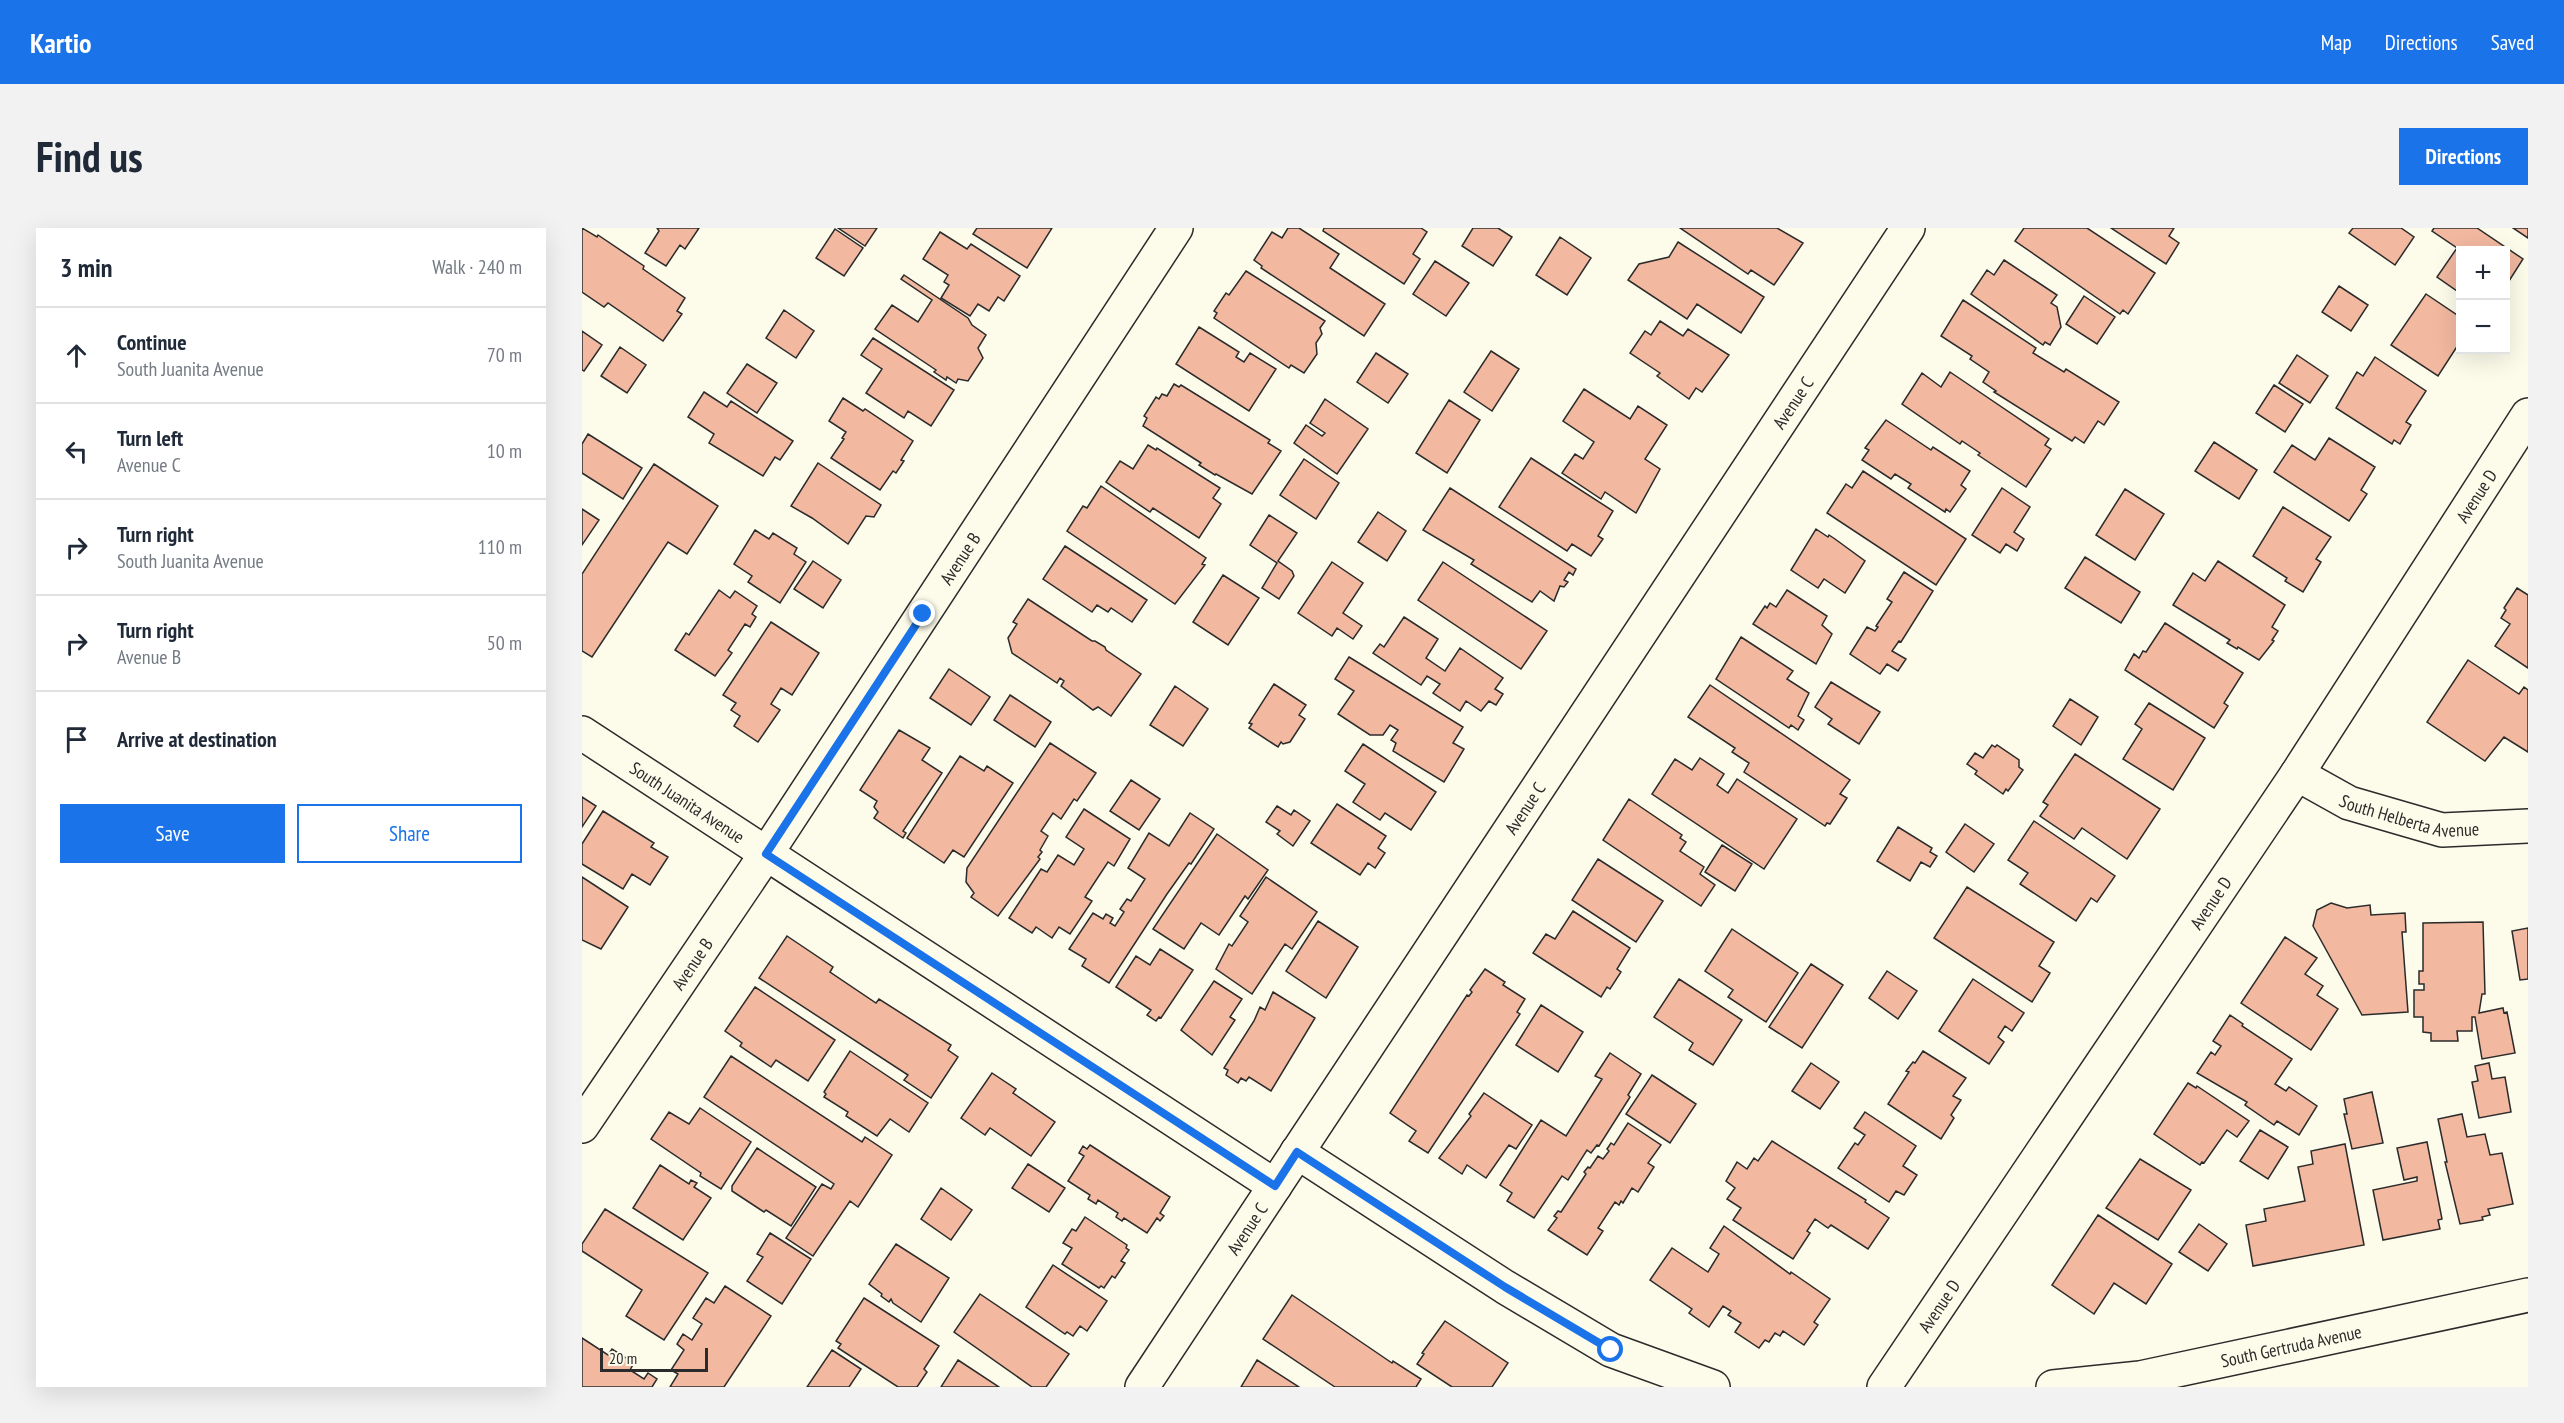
<!DOCTYPE html>
<meta charset="utf-8">
<style>
body{margin:0;font-family:"PT Sans Narrow",sans-serif;background:#f2f2f3;color:#1f2937}
.controls{position:absolute;right:18px;top:18px;display:grid;overflow:hidden;border-radius:0px;box-shadow:0 6px 24px #0002}
.controls button{width:54px;height:54px;display:grid;place-items:center;padding:0;border:0;border-bottom:2px solid #e0e1e3;background:#fff;color:#1f2937;font:30px sans-serif}
.scale{position:absolute;left:18px;bottom:15px;width:108px;box-sizing:border-box;padding-left:6px;border:3px solid #2b2b2b;border-top:0;font-size:16px;line-height:21px;white-space:nowrap;color:#2b2b2b;-webkit-text-stroke:4px #fdfbea;paint-order:stroke}
.stop{position:absolute;width:18px;height:18px;margin:-14px;border:4px solid #1a73e8;border-radius:50%;background:#fff}
.stop.end{background:#1a73e8;border-color:#fff;box-shadow:0 2px 6px #0008}
.list{margin:0;padding:0;list-style:none}
h2{display:flex;justify-content:space-between;align-items:center;height:78px;margin:0;padding:0 24px;font-size:26px}
h2 small{font-size:20px;font-weight:400;color:#747a83}
.list li{display:grid;grid-template-columns:39px 1fr auto;gap:18px;align-items:center;box-sizing:border-box;height:96px;padding:0 24px;border-top:2px solid #e0e1e3}
.list b{display:block;font-size:22px;white-space:nowrap}
.list p{margin:0;font-size:20px;white-space:nowrap;color:#747a83}
.list em{font-size:20px;font-style:normal;color:#747a83}
.actions{display:flex;gap:12px;padding:18px 24px}
.actions a{flex:1;padding:14px 0;border:2px solid #1a73e8;border-radius:0px;text-align:center;font-size:21px;color:#1a73e8}
.actions .main{background:#1a73e8;color:#fff}
.icon{flex:none;width:33px;height:33px;fill:none;stroke:currentColor;stroke-width:2;stroke-linecap:round;stroke-linejoin:round}
.map{position:relative;flex:none;width:1946px;height:1159px;overflow:hidden;border-radius:0px}
header{display:flex;align-items:center;gap:36px;box-sizing:border-box;height:84px;padding:0 30px;background:#1a73e8;color:#fff}
header strong{font-size:28px}
nav{display:flex;gap:33px;margin-inline-start:auto;font-size:21px}
.intro{display:flex;align-items:center;justify-content:space-between;box-sizing:border-box;height:144px;padding:0 36px}
h1{margin:0;font-size:42px}
.button{padding:15px 27px;border-radius:0px;background:#1a73e8;color:#fff;font-size:21px;font-weight:700}
main{display:flex;gap:36px;padding:0 36px}
aside{flex:1;background:#fff;border-radius:0px;box-shadow:0 6px 24px #0002}
.map>svg:first-child{display:block}
</style>
<header>
<strong>Kartio</strong>
<nav><a>Map</a><a>Directions</a><a>Saved</a></nav>
</header>
<div class="intro"><h1>Find us</h1><a class="button">Directions</a></div>
<main>
<aside>
<h2>3 min<small>Walk · 240 m</small></h2>
<ul class="list">
<li><svg class="icon" aria-label="ahead" viewBox="0 0 24 24"><path d="M12 20V5M6 11l6-6 6 6"/></svg><div><b>Continue</b><p>South Juanita Avenue</p></div><em>70 m</em></li>
<li><svg class="icon" aria-label="left" viewBox="0 0 24 24"><path d="M17 20v-9H6M10 6l-5 5 5 5"/></svg><div><b>Turn left</b><p>Avenue C</p></div><em>10 m</em></li>
<li><svg class="icon" aria-label="right" viewBox="0 0 24 24"><path d="M7 20v-9h11M14 6l5 5-5 5"/></svg><div><b>Turn right</b><p>South Juanita Avenue</p></div><em>110 m</em></li>
<li><svg class="icon" aria-label="right" viewBox="0 0 24 24"><path d="M7 20v-9h11M14 6l5 5-5 5"/></svg><div><b>Turn right</b><p>Avenue B</p></div><em>50 m</em></li>
<li><svg class="icon" aria-label="arrive" viewBox="0 0 24 24"><path d="M6 21V4h12l-3 4 3 4H6"/></svg><div><b>Arrive at destination</b></div></li>
</ul>
<div class="actions"><a class="main">Save</a><a>Share</a></div>
</aside>
<div class="map">
<svg width="1946" height="1159" viewBox="0 0 1946 1159">
<rect width="100%" height="100%" fill="#fdfbea"/>
<path fill="#f2b8a0" stroke="#2b2b2b" stroke-width="1.5" d="M0,0L15,9L16,7L62,38L61,41L103,70L95,83L100,86L81,113L26,75L22,79L0,64Z
M117,0L103,21L98,17L84,38L63,25L77,3L75,0Z
M256,0H295L283,18Z
M395,0H470L445,40L391,6Z
M706,0H717L757,26L748,40L803,76L782,108L679,40L680,38L672,32L690,4L700,10Z
M742,0H839L845,4L831,26L838,31L822,56L741,3Z
M891,0H916L930,9L911,38L880,18Z
M1098,0H1195L1221,15L1192,57L1169,42L1166,46Z
M1442,0H1505L1573,45L1546,86L1541,82L1538,86L1433,13Z
M1529,0H1592L1587,8L1597,15L1584,36Z
M1771,0H1819L1832,9L1813,37L1767,5Z
M1852,0H1895L1941,31L1927,53L1924,50V22H1878V65L1855,49L1875,20L1850,3Z
M1931,0H1946V10Z
M253,1L281,20L262,48L234,30Z
M358,4L385,21L389,16L438,48L422,73L416,69L407,83L396,76L388,88L359,70L367,57L362,54L366,47L341,31Z
M978,9L1009,30L985,67L954,47Z
M1096,14L1182,69L1159,105L1115,76L1105,91L1046,52L1057,36L1087,29Z
M1422,32L1475,67L1469,75L1475,79L1479,99L1468,117L1463,114L1461,117L1389,66L1405,42L1412,47Z
M853,33L887,55L864,88L831,66Z
M664,43L743,93L738,100L740,106L734,115L735,126L722,145L709,137L707,140L632,90L635,85L632,83L644,65L647,67Z
M322,47L386,90L390,97L404,107L396,120L401,130L386,153L376,151L374,155L365,149L364,152L352,144L354,142L293,101L310,77L336,94L350,72L319,51Z
M1757,58L1786,77L1769,103L1740,84Z
M1844,66L1878,89V119L1876,117L1856,148L1809,117Z
M1502,68L1533,89L1515,116L1484,96Z
M1381,72L1454,120L1451,125L1482,144L1484,141L1537,174L1522,197L1516,193L1502,215L1493,209L1490,213L1412,164L1414,163L1401,154L1407,144L1388,131L1390,128L1359,108Z
M202,82L232,103L214,130L184,110Z
M1078,93L1101,108L1106,101L1147,127L1120,164L1114,160L1107,171L1075,148L1078,145L1048,125L1063,103L1069,107Z
M617,99L657,124L654,129L662,134L668,125L694,141L667,183L594,136Z
M0,103L20,117L2,143L0,142Z
M291,110L372,162L349,198L326,183L322,190L284,165L300,141L279,127Z
M38,119L64,137L45,165L19,148Z
M909,123L937,141L910,183L882,164Z
M794,125L826,146L806,175L775,154Z
M1715,127L1746,148L1728,175L1697,155Z
M1793,129L1844,163L1824,194L1829,197L1818,216L1812,212L1810,216L1754,180L1775,144L1781,148Z
M165,136L195,155L175,185L145,165Z
M1368,144L1467,211L1463,217L1469,221L1444,259L1396,227L1398,225L1380,213L1378,216L1320,176L1340,145L1359,159Z
M592,156L597,159L599,157L688,212L686,215L699,223L670,266L634,246L633,247L617,237L619,235L561,198L565,190L562,188L574,169L577,171L580,166L585,168Z
M1692,157L1721,176L1703,204L1674,185Z
M1002,161L1048,191L1056,178L1085,197L1063,231L1078,241L1054,285L1023,264L1019,271L980,245L993,226L1001,231L1012,214L981,193Z
M122,164L145,179L149,173L211,213L198,232L193,229L181,248L127,215L132,206L106,189Z
M261,170L281,183L283,181L331,213L319,232L322,233L314,245L311,243L298,262L249,230L262,211L260,210L264,204L247,193Z
M743,171L786,201L755,246L712,215L724,197L740,208L743,205L728,195Z
M867,172L898,192L865,245L834,225Z
M1304,192L1349,222L1351,219L1388,243L1379,257L1384,261L1368,284L1364,281L1363,284L1326,260L1329,256L1313,246L1309,251L1280,232L1287,222L1283,220Z
M6,206L60,240L41,271L0,245V216Z
M1747,210L1793,239L1779,262L1785,266L1767,293L1692,244L1710,217L1733,232Z
M1632,214L1675,242L1657,271L1613,243Z
M566,217L574,222L575,220L638,260L631,270L639,276L617,310L571,280L568,284L524,254L538,233L551,241Z
M949,230L1031,283L1016,308L1021,311L1009,328L990,316L985,323L917,279Z
M722,231L757,255L734,291L698,267Z
M236,235L299,277L292,289L284,288L266,316L230,290L209,278Z
M72,236L136,278L105,326L86,314L10,429L0,423V346Z
M1281,243L1384,311L1354,357L1245,285L1264,256L1270,260Z
M519,258L624,330L620,336L623,337L593,376L485,303L501,278L505,280Z
M868,260L994,341L991,347L987,344L982,352L986,354L982,359L978,358L972,373L958,363L950,374L889,336L892,332L841,302Z
M1420,260L1448,279L1432,304L1442,311L1435,323L1424,316L1418,325L1390,307Z
M1543,261L1582,286L1553,332L1514,307Z
M1701,279L1749,309L1734,331L1739,334L1721,364L1703,353L1705,350L1671,328Z
M0,281L17,292L0,317Z
M796,284L824,303L805,333L776,314Z
M687,287L715,305L696,333L710,343L712,348L697,371L680,360L695,335L668,317Z
M1234,301L1246,309L1247,307L1253,311L1283,333L1263,365L1242,351L1236,360L1209,342Z
M173,302L187,311L191,305L215,320L212,326L224,334L198,375L166,354L170,348L152,336Z
M483,318L565,372L550,394L529,380L526,384L515,377L510,384L461,351Z
M1503,329L1558,364L1539,395L1483,360Z
M231,333L259,352L241,380L212,361Z
M1636,333L1703,377L1690,399L1696,403L1690,412L1692,413L1677,432L1656,419L1655,421L1645,415L1648,412L1591,377L1611,345L1623,353Z
M750,334L781,355L761,385L780,398L771,411L755,400L750,408L716,385Z
M861,334L965,403L939,441L836,372Z
M1322,344L1351,363L1319,414L1317,413L1310,423L1324,431L1316,443L1305,436L1298,446L1268,426L1285,399L1293,403L1296,399L1294,398L1310,374L1305,371Z
M641,347L677,370L646,417L611,394Z
M1935,360L1946,367V440L1913,418L1928,396L1919,390L1924,382L1922,380Z
M137,362L148,370L153,363L175,378L170,386L174,389L168,399L163,396L146,422L150,425L133,448L93,422L104,405L107,407Z
M1205,362L1245,388L1240,397L1250,406L1234,436L1171,396L1183,378L1185,380L1188,375L1194,379Z
M446,371L510,413H513L523,419L524,422L559,446L529,488L516,479L511,482L479,458L482,453L478,450L475,455L430,425L426,410L435,396L431,394Z
M822,389L856,411L844,430L863,443L878,420L921,450L913,461L921,466L914,477L907,473L899,483L884,473L878,483L851,465L858,456L845,448L839,457L791,425L798,416L802,419Z
M189,394L237,425L210,467L199,460L189,476L198,482L176,514L152,498L158,488L149,482L154,475L141,467Z
M1583,395L1661,445L1642,475L1646,478L1632,500L1543,442L1552,426L1557,430L1561,423L1564,424Z
M1159,409L1211,443L1205,451L1227,465L1216,488L1222,492L1216,502L1209,497L1207,500L1134,451Z
M767,429L881,499L871,515L882,521L862,554L811,523L814,515L809,512L816,502L808,497L801,507H788L756,486L772,463L753,451Z
M1886,432L1937,466L1942,459L1946,462V524L1922,509L1903,533L1845,494Z
M367,441L408,469L389,497L348,470Z
M1249,454L1298,484L1277,516L1246,496L1250,491L1233,479Z
M692,456L724,477L717,487L723,491L708,514L701,516L699,514L696,519L667,500L670,496L667,495Z
M1128,457L1268,552L1258,566L1265,570L1248,596L1245,595L1243,598L1162,544L1167,535L1150,524L1153,520L1106,489Z
M593,458L626,481L601,518L568,497Z
M428,467L469,494L453,519L412,492Z
M1488,471L1516,489L1499,517L1471,498Z
M1567,475L1623,510L1591,562L1541,531L1560,501L1553,496Z
M317,502L348,520L340,532L360,545L321,603L324,605L321,610L292,590L296,584L292,579L295,573L278,562Z
M468,515L514,545L495,573L492,571L479,591L471,585L459,603L466,608L458,622L460,624L456,629L458,631L416,688L389,669L392,665L384,654L385,640Z
M781,516L854,564L829,602L803,585L798,592L771,574L783,556L763,543Z
M1410,517L1413,519L1415,517L1437,532V539L1441,542L1426,563L1424,561L1421,566L1393,546L1395,543L1385,536L1393,525L1401,530Z
M1493,526L1578,581L1545,631L1500,600L1492,611L1458,588L1466,577L1461,574Z
M378,528L402,543L405,538L431,555L382,629L371,622L362,635L325,610Z
M1118,530L1142,546L1135,557L1146,565L1155,551L1215,591L1182,641L1070,566L1093,531L1110,542Z
M549,552L578,571L557,602L528,583Z
M0,569L14,578L0,599Z
M1047,571L1100,607L1098,610L1104,614L1098,623L1122,639L1118,646L1133,657L1119,678L1021,612Z
M755,576L804,608L796,620L803,625L793,640L786,635L778,647L729,615Z
M695,578L709,587L712,582L728,593L711,618L695,606L698,603L684,594Z
M502,581L548,611L532,638L526,634L503,669L510,673L488,706L477,699L470,710L454,699L450,705L427,690L459,641L465,644L476,627L492,637L502,621L484,609Z
M21,583L72,615L69,619L86,629L68,657L50,646L41,661L0,636V616Z
M608,585L632,601L609,636L607,635L585,666L527,755L500,738L504,731L487,721L511,685L521,691L524,686L531,690L528,695L533,698L542,684L538,681L545,671L549,673L563,651L546,640L567,605L587,618Z
M1452,593L1533,648L1515,674L1509,670L1494,693L1438,656L1446,645L1426,632Z
M1383,596L1412,616L1392,644L1364,624Z
M1316,599L1350,620L1348,624L1355,628L1348,639L1339,634L1328,653L1295,633Z
M635,606L686,642L666,671L663,668L637,707L619,695L602,721L571,701Z
M1140,617L1170,636L1153,663L1123,644Z
M1016,631L1081,673L1054,714L990,672Z
M0,649L46,679L19,721L0,712Z
M684,649L735,684L710,721L703,716L670,766L634,741L647,716L650,718L666,694L658,688Z
M1385,659L1472,714L1457,738L1468,745L1450,774L1352,710Z
M1749,675L1765,680L1788,677L1789,687L1823,685L1824,704H1820L1826,784L1780,787L1731,698L1735,682Z
M991,683L1048,720L1035,741L1039,744L1028,761L1025,759L1019,769L951,725L964,706L973,711Z
M736,693L776,719L744,770L704,743Z
M1901,694L1903,766H1900L1897,785L1921,780L1922,785L1925,784L1933,825L1900,831L1893,789H1890V803H1875L1876,813H1849V805L1841,804V789H1832V762H1842V756H1837V743H1841V695Z
M1946,700V751L1938,752L1930,703Z
M1150,701L1216,745L1184,794L1146,769L1151,762L1123,743Z
M205,708L251,739L248,744L294,775L297,771L369,817L366,822L376,829L349,870L322,852L326,847L177,750Z
M1703,709L1735,730L1723,746L1741,758L1735,767L1756,781L1729,822L1659,775Z
M578,721L611,742L579,790L577,789L574,793L565,787L569,782L534,759L554,728L568,737Z
M1229,736L1261,757L1220,820L1187,799Z
M903,741L923,754L921,757L943,771L935,784L938,786L846,925L827,913L834,903L808,885L885,767L887,768L890,764L888,762Z
M1305,743L1335,763L1316,791L1287,770Z
M1097,751L1160,792L1131,837L1107,822L1111,815L1072,789Z
M1391,751L1442,785L1430,803L1423,798L1416,809L1422,814L1407,836L1357,803Z
M632,753L660,771L648,789L653,792L630,827L599,802Z
M173,759L253,812L226,853L194,832L189,839L158,818L160,815L143,803Z
M691,764L733,790L689,863L667,849L664,853L659,850L656,855L644,847L646,842L642,840L672,793L678,779L683,782Z
M959,777L1001,804L976,844L934,817Z
M1648,787L1661,796L1660,798L1710,831L1693,856L1704,863L1707,859L1735,878L1717,907L1695,893L1692,897L1663,877L1665,874L1615,845L1629,824L1633,827L1639,818L1631,813Z
M268,823L346,875L327,904L308,891L295,908L264,888L266,884L242,869L244,866L242,864Z
M1341,823L1384,850L1371,868L1379,872L1369,887L1372,890L1359,911L1306,876L1327,844L1324,843L1331,834L1333,835Z
M1028,825L1059,846L1046,867L1048,869L1017,918L1015,917L1009,925L1005,922L986,952L980,948L952,990L925,973L930,965L918,957L959,892L984,908L1020,851L1013,848Z
M149,828L280,914L283,909L310,927L276,979L268,973L231,1028L204,1010L240,956L249,961L252,956L122,869Z
M1229,835L1257,854L1238,881L1210,863Z
M1907,835L1910,851L1923,849L1929,884L1897,890L1890,854L1896,853L1893,838Z
M410,845L434,861L431,865L473,894L449,928L408,900L403,907L379,890Z
M1070,847L1114,876L1088,915L1044,886Z
M1606,855L1614,860L1615,858L1667,893L1655,909L1645,902L1622,935L1620,934L1618,937L1572,906Z
M1790,864L1801,915L1770,921L1762,886H1765L1762,871Z
M902,865L950,897L934,921L927,917L904,950L885,937L880,946L857,930L889,888L887,886Z
M118,880L169,914L139,961L118,948L119,945L69,911L87,884L107,896Z
M1283,884L1334,918L1321,938L1335,947L1322,967L1314,963L1307,974L1256,940L1273,915L1276,917L1283,907L1272,900Z
M1880,886L1885,909L1903,906L1908,927L1920,925L1931,976L1906,981L1908,987L1900,989L1901,992L1878,996L1863,934H1865L1856,891Z
M1046,895L1079,917L1066,935L1072,939L1056,964L1050,960L1041,975L1039,973L1037,977L1033,974L1016,1000L1021,1003L1005,1027L966,1002L975,990L972,988L976,983L979,984L1004,946L1002,944L1006,939L1008,940L1016,928L1021,931L1027,923L1025,921L1029,915L1032,917Z
M1678,902L1706,919L1686,951L1658,933Z
M1190,913L1284,972L1283,974L1307,990L1286,1021L1249,997L1246,1000L1233,991L1225,1003L1228,1005L1211,1031L1151,992L1159,980L1145,971L1153,960L1144,953L1155,934L1165,941L1172,930L1176,933Z
M1845,914L1860,991L1856,992L1858,1001L1801,1012L1791,962L1835,953V949L1822,952L1815,920Z
M1763,916L1782,1017L1671,1038L1664,997L1684,993L1682,981L1723,973L1716,939L1731,936L1729,923Z
M508,917L588,969L578,985L582,988L578,993L575,990L565,1005L542,990L540,993L534,989L536,985L516,972L514,976L506,971L508,967L486,953L502,928L497,925L501,918L505,921Z
M175,920L234,959L209,998L184,982L182,984L150,963V958Z
M1558,931L1609,962L1576,1012L1524,980Z
M446,936L483,960L467,984L430,960Z
M78,937L107,956L109,952L115,955L112,959L129,970L101,1012L51,980Z
M359,960L390,982L369,1012L339,991Z
M23,981L126,1045L82,1112L44,1088L60,1062L0,1023V1016Z
M1516,987L1590,1036L1564,1076L1532,1055L1512,1086L1470,1057Z
M503,989L545,1017L544,1020L547,1022L539,1033L543,1035L533,1050L530,1048L522,1060L519,1058L517,1060L480,1036L490,1020L481,1015L490,1001L494,1003Z
M1617,996L1645,1016L1626,1043L1597,1024Z
M1142,998L1208,1046L1209,1044L1248,1071L1232,1094L1236,1097L1222,1117L1201,1103L1198,1108L1193,1105L1187,1114L1183,1112L1177,1120L1153,1104L1159,1095L1146,1087L1149,1083L1141,1078L1127,1099L1107,1085L1110,1081L1068,1052L1090,1020L1126,1044L1137,1026L1128,1020Z
M188,1005L229,1031L200,1076L165,1053L181,1029L175,1026Z
M314,1016L367,1050L339,1094L311,1075L309,1071L307,1074L299,1068L300,1066L287,1056Z
M471,1037L525,1073L505,1103L498,1098L491,1108L485,1104L483,1106L444,1079Z
M143,1058L189,1088L142,1159H88L96,1146L89,1142L102,1122L95,1116L101,1106L110,1112L120,1096L111,1090L124,1070L132,1075Z
M398,1066L487,1126L464,1159H450L372,1104Z
M710,1067L810,1135L811,1133L839,1151L834,1159H753L681,1111Z
M282,1070L357,1118L342,1141L345,1144L335,1159H316L256,1120L259,1116L254,1113Z
M863,1093L926,1135L910,1159H870L835,1136L842,1126L840,1125Z
M0,1110L26,1127L30,1121L52,1135L48,1142L62,1151L66,1145L75,1151L70,1159H0Z
M250,1122L279,1141L267,1159H225Z
M376,1132L417,1159H359Z
M675,1132L717,1159H659Z"/>
<g fill="none" stroke-linecap="round" stroke-linejoin="round">
<defs>
<g id="street">
<path id="s1" d="M0,505L693,958"/>
<path id="s2" d="M1715,546L1767,575L1860,602L1946,598"/>
<path id="s3" d="M0,898L184,626L594,0"/>
<path d="M715,924L923,1059L1029,1122L1131,1159"/>
<path id="s4" d="M560,1159L1326,0"/>
<path id="s5" d="M1302,1159L1715,546L1946,187"/>
<path id="s6" d="M1471,1159L1558,1150L1946,1067"/>
</g>
</defs>
<use href="#street" stroke="#2b2b2b" stroke-width="36"/>
<use href="#street" stroke="#fdfbea" stroke-width="33"/>
</g>
<g fill="none" stroke-linecap="round" stroke-linejoin="round">
<path stroke="#1a73e8" stroke-width="8" d="M341,386L184,626L693,958L715,924L923,1059L1029,1122"/>
</g>
<g text-anchor="middle" dominant-baseline="central" stroke-width="4.5" stroke-linejoin="round" paint-order="stroke">
<g font-size="18" fill="#2b2b2b" stroke="#fdfbea">
<text stroke="none"><textPath href="#s4" startOffset="1180">Avenue C</textPath></text>
<text stroke="none"><textPath href="#s5" startOffset="1070">Avenue D</textPath></text>
<text stroke="none"><textPath href="#s3" startOffset="682">Avenue B</textPath></text>
<text stroke="none"><textPath href="#s1" startOffset="126">South Juanita Avenue</textPath></text>
<text stroke="none"><textPath href="#s4" startOffset="694">Avenue C</textPath></text>
<text stroke="none"><textPath href="#s2" startOffset="122">South Helberta Avenue</textPath></text>
<text stroke="none"><textPath href="#s5" startOffset="584">Avenue D</textPath></text>
<text stroke="none"><textPath href="#s3" startOffset="196">Avenue B</textPath></text>
<text stroke="none"><textPath href="#s4" startOffset="190">Avenue C</textPath></text>
<text stroke="none"><textPath href="#s5" startOffset="98">Avenue D</textPath></text>
<text stroke="none"><textPath href="#s6" startOffset="242">South Gertruda Avenue</textPath></text>
</g>
</g>
</svg>
<div class="controls">
<button>+</button>
<button>−</button>
</div>
<div class="scale">20 m</div>
<div class="stop" style="left:1029px;top:1122px"></div>
<div class="stop end" style="left:341px;top:386px"></div>
</div>
</main>
